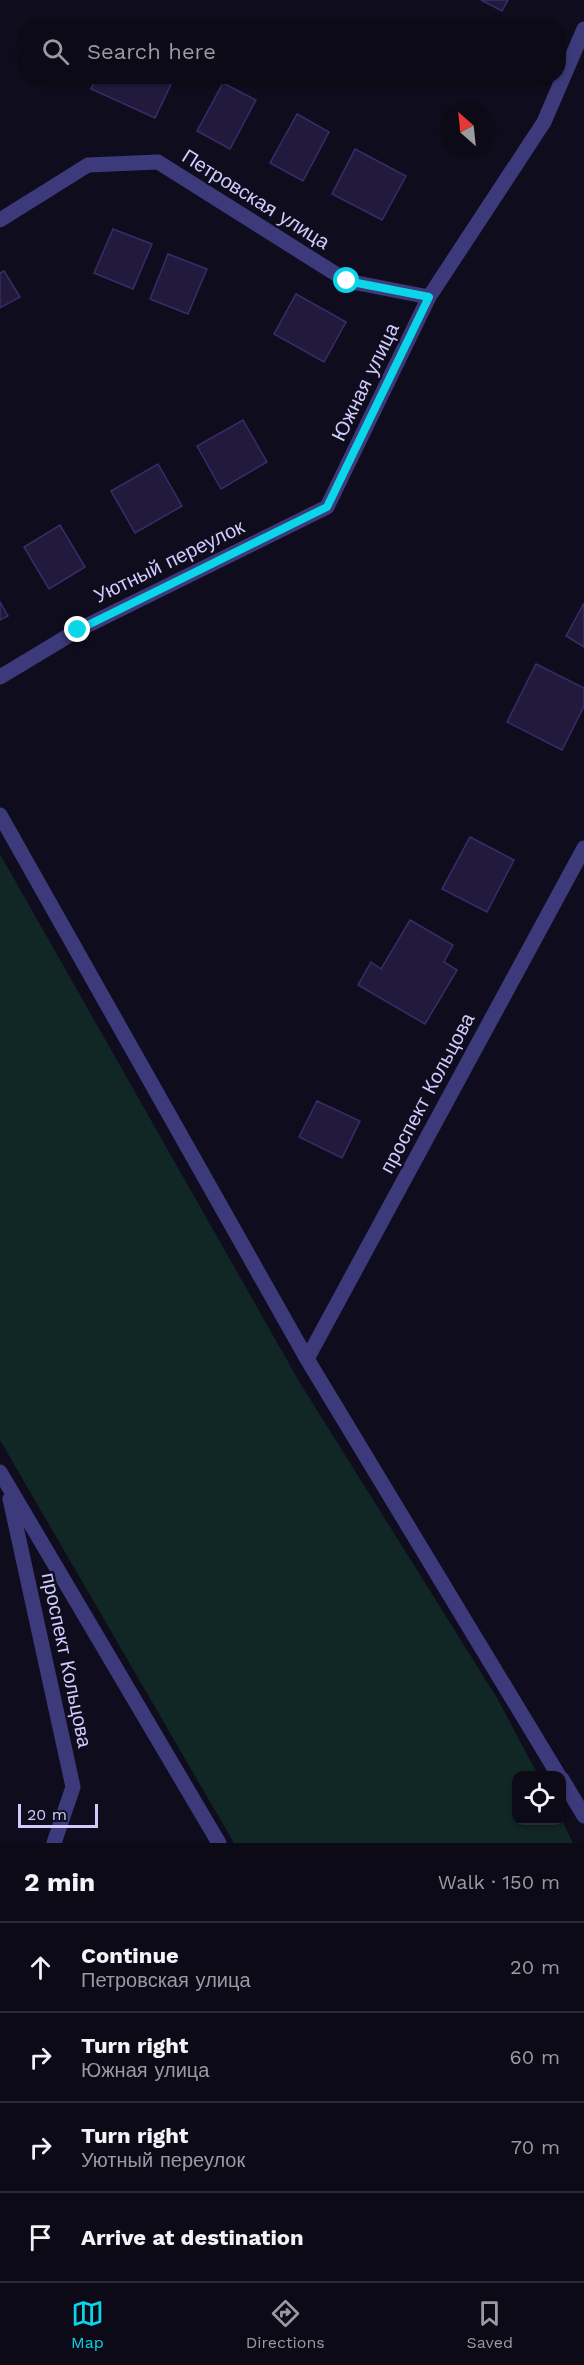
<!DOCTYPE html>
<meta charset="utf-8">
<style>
body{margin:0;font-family:"Work Sans",sans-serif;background:#191823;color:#f1f3f6}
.controls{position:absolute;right:18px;bottom:18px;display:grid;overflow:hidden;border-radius:12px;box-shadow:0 2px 4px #0004}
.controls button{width:54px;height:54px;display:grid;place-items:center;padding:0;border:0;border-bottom:2px solid #2b2b35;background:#0b0a16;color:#f1f3f6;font:30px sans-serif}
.compass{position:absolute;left:440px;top:102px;width:54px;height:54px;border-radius:50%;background:#0b0a16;box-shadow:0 2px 4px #0004;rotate:333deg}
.scale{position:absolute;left:18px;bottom:15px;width:80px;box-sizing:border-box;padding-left:6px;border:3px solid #d1cbfd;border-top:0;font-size:16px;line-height:21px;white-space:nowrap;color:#d1cbfd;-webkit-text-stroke:4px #0f0d1d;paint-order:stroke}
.stop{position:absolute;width:18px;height:18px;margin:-14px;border:4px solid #0bd5e9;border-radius:50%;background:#fff}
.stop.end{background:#0bd5e9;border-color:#fff;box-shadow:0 2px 6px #0008}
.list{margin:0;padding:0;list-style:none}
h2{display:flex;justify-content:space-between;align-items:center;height:78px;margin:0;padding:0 24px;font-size:26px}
h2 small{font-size:20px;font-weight:400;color:#9a9aa1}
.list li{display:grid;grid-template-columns:39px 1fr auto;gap:18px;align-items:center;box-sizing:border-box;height:90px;padding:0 24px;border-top:2px solid #2b2b35}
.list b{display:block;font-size:22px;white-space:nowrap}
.list p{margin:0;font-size:20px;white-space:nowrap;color:#9a9aa1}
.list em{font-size:20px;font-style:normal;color:#9a9aa1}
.icon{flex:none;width:33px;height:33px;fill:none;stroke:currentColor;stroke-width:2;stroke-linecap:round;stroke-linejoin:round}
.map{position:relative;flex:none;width:584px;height:1843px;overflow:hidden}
.search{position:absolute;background:#0b0a16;box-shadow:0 2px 4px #0004;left:18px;right:18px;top:18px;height:66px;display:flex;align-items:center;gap:15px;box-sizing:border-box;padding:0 21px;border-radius:24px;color:#9a9aa1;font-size:22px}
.sheet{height:438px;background:#0b0a16}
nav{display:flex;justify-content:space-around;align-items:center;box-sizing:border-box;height:84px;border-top:2px solid #2b2b35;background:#0b0a16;font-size:16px;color:#9a9aa1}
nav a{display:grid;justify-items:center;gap:3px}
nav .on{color:#0bd5e9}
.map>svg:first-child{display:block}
</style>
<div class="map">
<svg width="584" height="1843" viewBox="0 0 584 1843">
<rect width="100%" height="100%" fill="#0f0d1d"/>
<path fill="#102726" d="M0,854L300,1383L497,1698L538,1775L516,1776V1820H562L573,1843H234L0,1440Z"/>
<path fill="#211a3d" stroke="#382d68" stroke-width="1.5" d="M481,0H508L502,11Z
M97,76H175L155,118L91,89Z
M223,83L256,100L230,149L197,131Z
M297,114L329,132L303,181L270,163Z
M355,149L406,176L382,220L332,194Z
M113,229L152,244L133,289L94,273Z
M168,254L207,269L188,314L150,299Z
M4,271L20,297L0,308V273Z
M296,294L346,322L324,362L274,334Z
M243,420L267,462L221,489L197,446Z
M158,464L182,506L135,533L111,491Z
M60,525L85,567L49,589L24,547Z
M0,602L8,616L0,620Z
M584,603V647L566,636Z
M536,664L584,688V706L562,750L507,722Z
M470,837L514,860L487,912L442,889Z
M410,920L453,945L444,962L457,970L425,1024L358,985L371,962L381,969Z
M317,1101L360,1121L342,1158L299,1137Z"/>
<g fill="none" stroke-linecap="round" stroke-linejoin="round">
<path stroke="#3c3a7a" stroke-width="15" d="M0,220L88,165L158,162L347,281L429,297
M0,677L78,630L327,507L429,297L544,122L584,29
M0,815L307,1359L559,1776
M307,1359L584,848
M0,1472L219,1843
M10,1499L73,1787L54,1843
M562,1779L584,1816"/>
</g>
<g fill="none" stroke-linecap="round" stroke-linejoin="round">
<path stroke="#0bd5e9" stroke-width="8" d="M78,630L327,507L429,297L347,281"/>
</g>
<g text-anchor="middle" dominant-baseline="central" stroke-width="5" stroke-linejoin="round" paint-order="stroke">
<g font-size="20" fill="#d1cbfd" stroke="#0f0d1d">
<text transform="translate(256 199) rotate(32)">Петровская улица</text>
<text transform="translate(365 382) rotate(-64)">Южная улица</text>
<text transform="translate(169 561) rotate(-26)">Уютный переулок</text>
<text transform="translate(427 1093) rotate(-62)">проспект Кольцова</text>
<text transform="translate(67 1660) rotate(78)">проспект Кольцова</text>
</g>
</g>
</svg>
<div class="controls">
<button><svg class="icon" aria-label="locate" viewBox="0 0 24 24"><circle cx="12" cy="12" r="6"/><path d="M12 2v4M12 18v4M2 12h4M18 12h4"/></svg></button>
</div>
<svg class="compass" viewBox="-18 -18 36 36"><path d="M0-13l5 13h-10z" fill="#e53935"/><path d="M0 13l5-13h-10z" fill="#9a9aa1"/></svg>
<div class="scale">20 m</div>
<div class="stop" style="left:347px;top:281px"></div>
<div class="stop end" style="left:78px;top:630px"></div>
<div class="search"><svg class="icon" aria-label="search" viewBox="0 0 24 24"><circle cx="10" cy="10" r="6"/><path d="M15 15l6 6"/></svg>Search here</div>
</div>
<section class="sheet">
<h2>2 min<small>Walk · 150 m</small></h2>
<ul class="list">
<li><svg class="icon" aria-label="ahead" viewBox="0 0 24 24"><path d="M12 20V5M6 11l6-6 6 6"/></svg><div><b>Continue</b><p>Петровская улица</p></div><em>20 m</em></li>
<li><svg class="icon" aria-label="right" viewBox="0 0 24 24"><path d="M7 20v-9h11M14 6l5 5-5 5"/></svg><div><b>Turn right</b><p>Южная улица</p></div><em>60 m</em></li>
<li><svg class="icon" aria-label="right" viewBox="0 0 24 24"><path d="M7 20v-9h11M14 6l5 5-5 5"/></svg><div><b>Turn right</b><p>Уютный переулок</p></div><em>70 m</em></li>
<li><svg class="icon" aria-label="arrive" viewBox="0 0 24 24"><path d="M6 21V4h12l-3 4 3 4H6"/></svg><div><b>Arrive at destination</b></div></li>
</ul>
</section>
<nav>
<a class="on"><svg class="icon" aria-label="map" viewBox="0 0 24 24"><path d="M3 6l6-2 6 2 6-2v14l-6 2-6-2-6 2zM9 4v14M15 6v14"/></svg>Map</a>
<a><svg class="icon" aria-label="directions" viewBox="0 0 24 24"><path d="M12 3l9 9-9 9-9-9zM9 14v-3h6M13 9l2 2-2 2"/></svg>Directions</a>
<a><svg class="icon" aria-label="saved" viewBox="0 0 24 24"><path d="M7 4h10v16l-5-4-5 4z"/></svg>Saved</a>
</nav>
